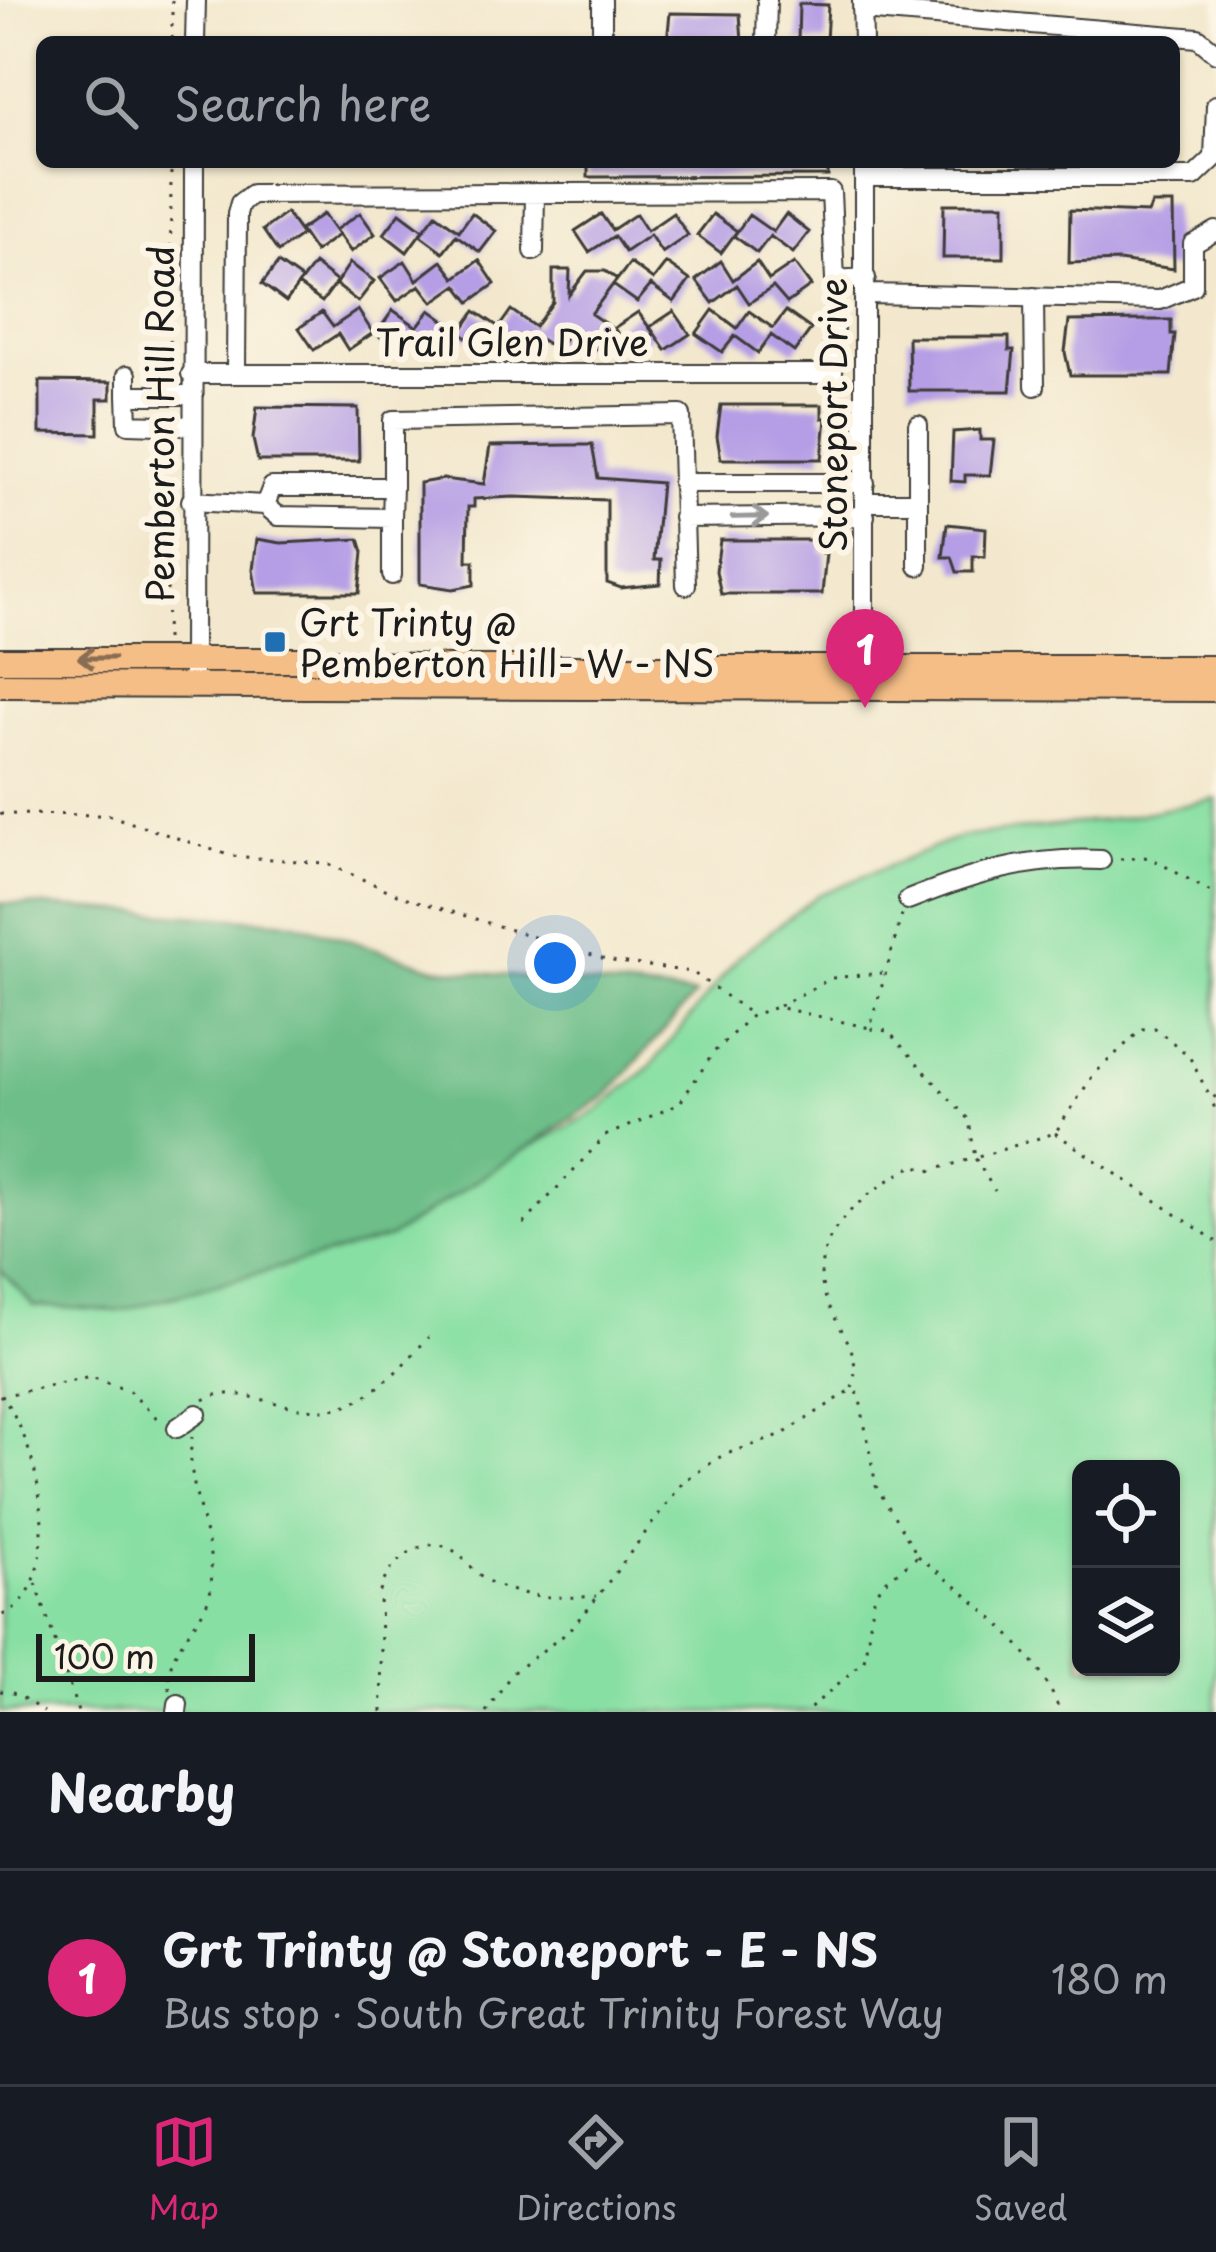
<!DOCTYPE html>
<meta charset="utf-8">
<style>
body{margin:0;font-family:"Playpen Sans",sans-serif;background:#242831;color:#f1f3f6}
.controls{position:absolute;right:36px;bottom:36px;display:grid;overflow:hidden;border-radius:18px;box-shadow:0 3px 9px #0004}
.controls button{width:108px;height:108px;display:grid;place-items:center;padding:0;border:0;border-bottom:3px solid #363941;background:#171b24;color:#f1f3f6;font:60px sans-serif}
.scale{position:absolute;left:36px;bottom:30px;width:219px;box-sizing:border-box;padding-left:12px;border:6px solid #1c1c1c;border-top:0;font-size:33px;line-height:42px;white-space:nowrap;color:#1c1c1c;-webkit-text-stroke:9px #fcf5e5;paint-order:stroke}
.you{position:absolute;left:555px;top:963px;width:42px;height:42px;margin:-30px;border:9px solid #fff;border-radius:50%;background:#1a73e8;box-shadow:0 0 0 18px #1a73e833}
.badge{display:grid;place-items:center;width:78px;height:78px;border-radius:50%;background:#db2777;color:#fff;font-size:39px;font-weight:700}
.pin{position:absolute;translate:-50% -99px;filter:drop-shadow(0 3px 6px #0008)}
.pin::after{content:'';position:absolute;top:63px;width:42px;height:36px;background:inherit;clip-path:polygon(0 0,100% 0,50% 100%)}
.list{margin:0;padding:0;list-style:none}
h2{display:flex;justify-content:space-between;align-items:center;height:156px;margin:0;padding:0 48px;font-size:51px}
h2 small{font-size:39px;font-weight:400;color:#9ea1a6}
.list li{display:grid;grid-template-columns:78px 1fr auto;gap:36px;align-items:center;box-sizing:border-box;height:216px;padding:0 48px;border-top:3px solid #363941}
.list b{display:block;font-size:45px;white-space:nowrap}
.list p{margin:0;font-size:39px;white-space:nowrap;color:#9ea1a6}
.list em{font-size:39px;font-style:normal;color:#9ea1a6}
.icon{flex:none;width:66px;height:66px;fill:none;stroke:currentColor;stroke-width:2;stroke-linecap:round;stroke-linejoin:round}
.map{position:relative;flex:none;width:1216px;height:1712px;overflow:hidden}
.search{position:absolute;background:#171b24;box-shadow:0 3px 9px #0004;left:36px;right:36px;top:36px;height:132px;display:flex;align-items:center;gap:30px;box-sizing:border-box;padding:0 42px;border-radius:18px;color:#9ea1a6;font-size:45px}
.sheet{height:372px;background:#171b24}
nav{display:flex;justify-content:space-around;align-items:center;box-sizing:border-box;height:168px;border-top:3px solid #363941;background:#171b24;font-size:33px;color:#9ea1a6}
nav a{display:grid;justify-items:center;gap:6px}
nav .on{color:#db2777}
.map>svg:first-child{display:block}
</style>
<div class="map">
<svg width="1216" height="1712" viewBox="0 0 1216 1712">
<rect width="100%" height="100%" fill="#fcf5e5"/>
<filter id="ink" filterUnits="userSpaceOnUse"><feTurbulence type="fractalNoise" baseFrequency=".00833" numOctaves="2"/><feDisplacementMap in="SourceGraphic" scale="24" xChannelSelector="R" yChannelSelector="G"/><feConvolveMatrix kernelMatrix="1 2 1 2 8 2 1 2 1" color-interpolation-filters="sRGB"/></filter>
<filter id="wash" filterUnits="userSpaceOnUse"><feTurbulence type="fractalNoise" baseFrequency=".004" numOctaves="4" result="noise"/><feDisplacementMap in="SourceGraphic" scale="48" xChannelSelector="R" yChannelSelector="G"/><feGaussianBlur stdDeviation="2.7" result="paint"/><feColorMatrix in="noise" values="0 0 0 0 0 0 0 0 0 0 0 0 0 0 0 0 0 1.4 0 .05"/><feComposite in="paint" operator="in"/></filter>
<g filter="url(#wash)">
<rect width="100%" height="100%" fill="#f3e8cd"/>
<path fill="#87dfa3" stroke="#527e60" stroke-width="3" fill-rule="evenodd" d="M1216,799V1712H0V1260L369,1234L597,1111L650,1067L740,955L818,895L960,837L1115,819ZM1081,1469H1171V1667H1081Z"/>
<path fill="#6dbe89" stroke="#446d52" stroke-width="3" d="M0,903L293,922L435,968L695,995L607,1095L389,1238L120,1311L34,1306L0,1269Z"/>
<g id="blocks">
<path fill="#b59ee5" d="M799,4L828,5L826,42H798Z
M670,13L740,14L742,42H667Z
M588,162H828V176L588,177Z
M944,204H1004V258H943Z
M1152,204H1173L1174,269L1119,261L1069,263L1070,210L1148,213Z
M286,213L302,235L278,252L263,230Z
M360,213L375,234L351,252L335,230Z
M400,213L423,230L407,252L384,234Z
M472,213L496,231L480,252L456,235L443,252L420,235L436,214L459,231Z
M673,213L688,235L662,253L650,235L625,252L614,236L589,252L575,231L601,214L612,230L636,214L647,231Z
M323,214L338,235L315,252L300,230Z
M713,214L737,231L721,253L697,235Z
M786,214L809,232L793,253L770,236L757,253L734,236L749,215L773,232Z
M479,260L495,284L470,302L457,285L433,302L420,285L397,301L380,278L405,261L417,280L442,261L455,278Z
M721,261L733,280L757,262L769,280L794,263L811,286L787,303L773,287L749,303L737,285L713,303L696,280Z
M278,263L302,280L314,264L337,282L350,263L374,281L358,302L335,284L322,302L298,285L301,281L286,302L262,284Z
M630,263L653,280L666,263L690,280L674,302L651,285L637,302L613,285Z
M553,270H570L569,295L587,271H605L617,279L591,314L610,327L593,352L568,334L557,350L532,334L520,350L496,333L484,350L460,333L475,311L499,327L511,310L535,327L553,302Z
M358,310L373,333L348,350L338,334L314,350L299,328L322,312L333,327Z
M393,310L417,327L430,310L454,327L437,351L415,335L402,352L376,334Z
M713,310L737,328L749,311L773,328L786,311L811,329L794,352L771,335L758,353L735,336L722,352L696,334Z
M674,311L690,334L666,350L650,327Z
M638,312L654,334L629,351L614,328Z
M1147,320H1171V334H1175L1171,375H1070L1065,352L1069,321Z
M908,337H1009V350H1014L1010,391H909Z
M40,381L111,382V399H98V434L40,433Z
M721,405H822V418H826L822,459H721L717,436Z
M257,407L358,408L359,461H258L253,439Z
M980,430V440H994L990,475H965V482L951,481L953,432Z
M568,445H592L598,478L661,483L654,560H661L660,584L621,588L607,583V500L514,497L474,499V507H468L467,561H474V585L453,589L420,584V483L443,479L484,484L490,446Z
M947,524L986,528L985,557L973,556V572H957L952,557H943Z
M257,539L281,543L359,539L363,552L359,593H257L253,570Z
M720,540H822V553H826L822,594H721L716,571Z"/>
</g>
</g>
<g filter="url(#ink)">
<use href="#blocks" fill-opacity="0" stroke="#3c3b37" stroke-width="3"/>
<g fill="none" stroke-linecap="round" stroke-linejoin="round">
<defs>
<path id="minor" d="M862,0L863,42
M862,10L1198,38L1216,53
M195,42L196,0
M602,42V0
M766,42L767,0
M864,177H1194L1214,158L1216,105
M534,251L535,193
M867,294L1160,300L1193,286V244L1216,231
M1034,297L1035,386
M191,374H833L835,280
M236,374L237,214L240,203L252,194L831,192L835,280L866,278
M127,375V395H191
M127,395L128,424L191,426
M682,483H865
M191,501L265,505L272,487H393V420L681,415L686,585
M865,502H918V425
M265,505L278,516L392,518L393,487
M392,518V575
M683,518L865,516
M918,566V502
M864,668V162
M193,673L194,162
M908,900C973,874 1031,856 1101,860
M177,1428L197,1414
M177,1712L178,1704"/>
<path id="major" d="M0,660H307L448,668H1216
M0,685L1216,689"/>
</defs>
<use href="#minor" stroke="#3c3b37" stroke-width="22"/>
<use href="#major" stroke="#3c3b37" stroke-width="28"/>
<path stroke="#3c3b37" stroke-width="3" stroke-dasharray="3 9" stroke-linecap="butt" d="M172,0V42
M170,379L171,162
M166,639L170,443
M0,814L108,815L231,856L325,863L404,897L612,961L692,972L752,1015
M1120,859L1149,857L1216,895
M779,1006L832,978L882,973
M871,1029L888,1031L969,1120L975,1158L1055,1133L1094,1074L1142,1029L1155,1028L1189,1056L1211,1099
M1216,1096L1211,1099L1216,1111
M1055,1133L1216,1241
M524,1224L605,1136L679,1104L714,1052L752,1015L777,1007L870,1028L902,915
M852,1388C863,1352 840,1333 827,1301C801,1238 866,1191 915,1165L929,1171L975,1158L995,1191
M0,1395C40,1438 70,1590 0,1616
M1,1396L91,1377L129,1391L163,1424
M204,1400C237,1379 296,1421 341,1407C378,1396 404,1363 429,1337
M918,1556C968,1596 1038,1648 1060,1712
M36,1583L78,1712
M170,1690C161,1649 208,1623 211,1587C216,1536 184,1488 192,1437
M0,1691L17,1694L44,1712
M382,1712L380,1592C387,1562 428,1528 458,1554C471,1565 478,1577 494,1584C525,1598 563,1599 596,1596
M486,1712L512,1673L564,1635L589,1608L684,1481L723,1455L780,1436L851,1390L859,1394L876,1486L918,1556L882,1584L874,1599L864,1661L806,1712"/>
<use href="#minor" stroke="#fff" stroke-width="18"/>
<use href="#major" stroke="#f6be87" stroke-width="24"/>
</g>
<defs><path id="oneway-shaft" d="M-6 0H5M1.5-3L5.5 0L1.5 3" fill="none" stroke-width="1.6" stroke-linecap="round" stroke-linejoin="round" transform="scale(3)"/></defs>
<use stroke="#999" href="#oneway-shaft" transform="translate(750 517) rotate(-1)"/>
<use stroke="#896d52" href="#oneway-shaft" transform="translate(96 658) rotate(180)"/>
</g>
<rect fill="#1f6fb2" stroke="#fcf5e5" stroke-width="4.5" x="263" y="630" width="24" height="24" rx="6"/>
<g text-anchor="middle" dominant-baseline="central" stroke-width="12" stroke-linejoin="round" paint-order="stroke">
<g font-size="36" fill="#1c1c1c" stroke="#fcf5e5">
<text x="512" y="341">Trail Glen Drive</text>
<text transform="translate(832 415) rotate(-90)">Stoneport Drive</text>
<text transform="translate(159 424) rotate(-90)">Pemberton Hill Road</text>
</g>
<g font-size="36" fill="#1c1c1c" stroke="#fcf5e5" text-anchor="start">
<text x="299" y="621">Grt Trinty @<tspan x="299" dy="41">Pemberton Hill- W - NS</tspan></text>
</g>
</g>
</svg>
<div class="controls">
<button><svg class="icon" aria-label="locate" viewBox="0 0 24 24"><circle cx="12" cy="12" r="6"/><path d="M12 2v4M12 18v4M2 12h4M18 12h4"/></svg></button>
<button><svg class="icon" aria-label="layers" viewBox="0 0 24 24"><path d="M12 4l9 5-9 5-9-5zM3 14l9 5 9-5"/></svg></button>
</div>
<div class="scale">100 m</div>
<div class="you"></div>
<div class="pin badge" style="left:865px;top:708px">1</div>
<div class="search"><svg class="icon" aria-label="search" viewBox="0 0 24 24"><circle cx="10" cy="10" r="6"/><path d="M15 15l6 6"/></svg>Search here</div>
</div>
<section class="sheet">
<h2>Nearby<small></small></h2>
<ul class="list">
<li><span class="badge">1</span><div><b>Grt Trinty @ Stoneport - E - NS</b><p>Bus stop · South Great Trinity Forest Way</p></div><em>180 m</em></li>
</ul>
</section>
<nav>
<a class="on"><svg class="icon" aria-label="map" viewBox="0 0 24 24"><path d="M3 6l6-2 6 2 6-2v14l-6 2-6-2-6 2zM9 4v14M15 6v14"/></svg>Map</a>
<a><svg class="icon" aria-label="directions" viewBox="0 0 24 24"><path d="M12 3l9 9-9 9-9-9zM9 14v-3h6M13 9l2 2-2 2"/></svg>Directions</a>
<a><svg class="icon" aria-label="saved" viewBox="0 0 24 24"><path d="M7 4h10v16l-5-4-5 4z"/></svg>Saved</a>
</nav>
